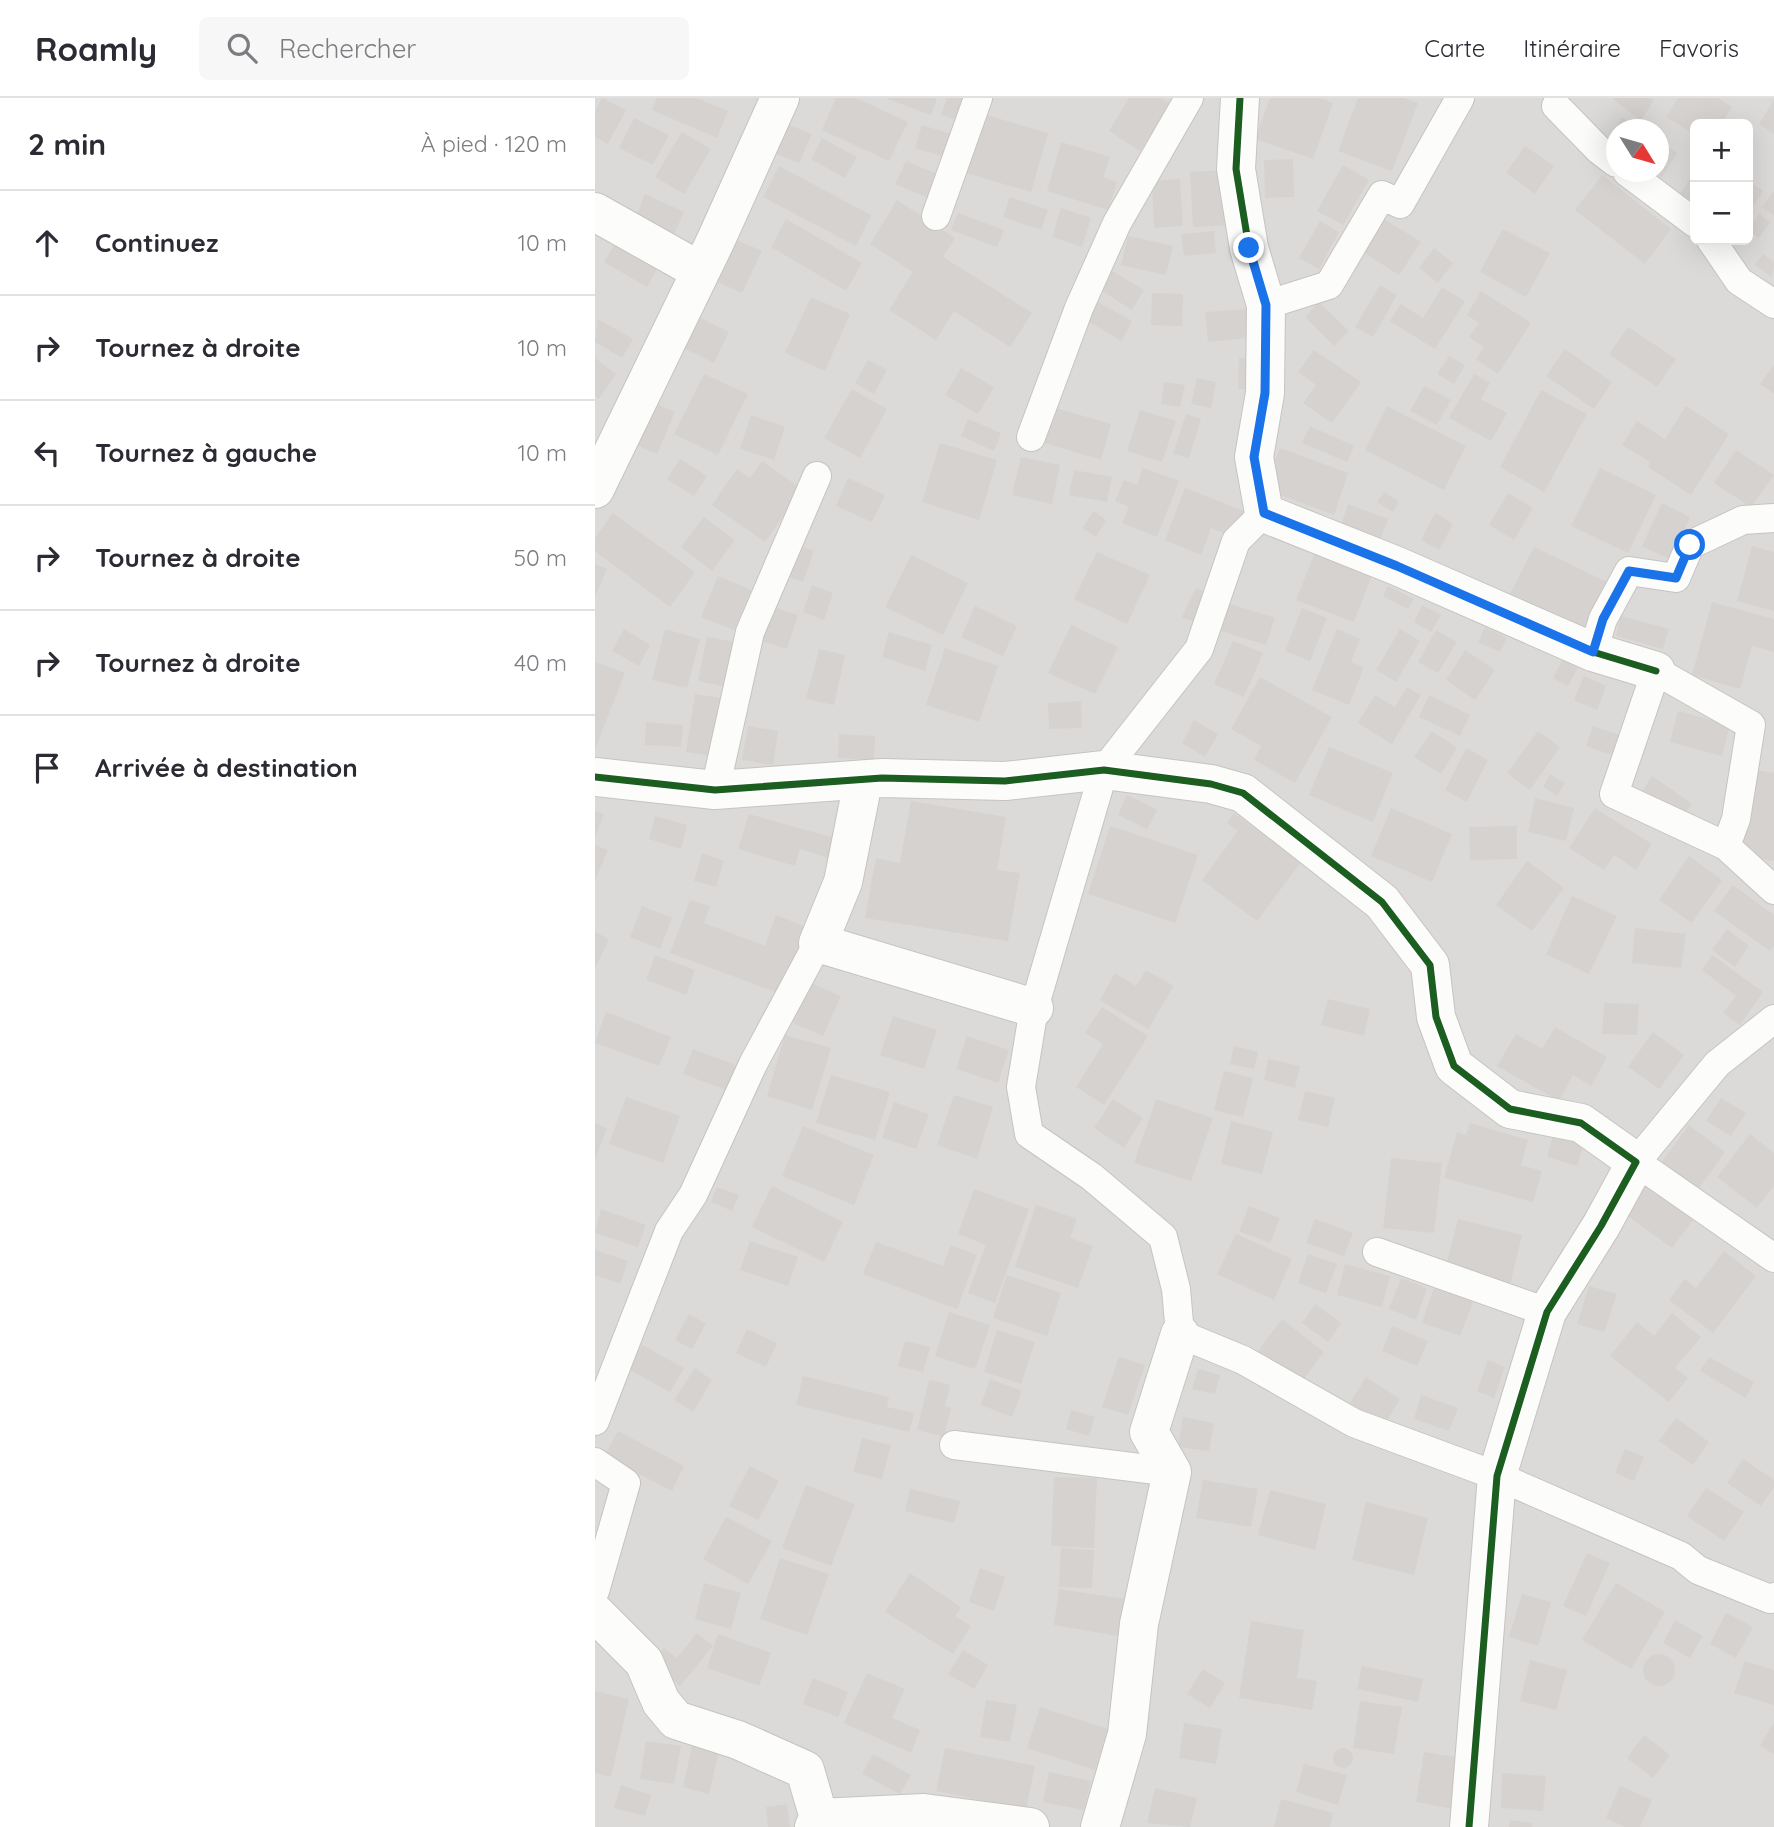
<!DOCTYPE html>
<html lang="fr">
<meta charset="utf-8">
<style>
body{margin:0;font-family:Quicksand,sans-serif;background:#f7f7f7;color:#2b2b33}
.controls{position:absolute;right:21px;top:21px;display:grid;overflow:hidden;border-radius:10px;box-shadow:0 7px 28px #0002}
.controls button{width:63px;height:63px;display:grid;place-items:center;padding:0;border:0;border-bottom:2px solid #e1e1e2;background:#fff;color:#2b2b33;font:35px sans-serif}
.compass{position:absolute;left:1011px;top:21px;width:63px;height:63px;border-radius:50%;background:#fff;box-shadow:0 7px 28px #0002;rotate:127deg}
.stop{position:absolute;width:21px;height:21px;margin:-16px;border:5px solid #1a73e8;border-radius:50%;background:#fff}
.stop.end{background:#1a73e8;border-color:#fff;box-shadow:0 2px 7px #0008}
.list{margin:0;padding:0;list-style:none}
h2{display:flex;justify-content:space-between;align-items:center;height:91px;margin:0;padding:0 28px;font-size:30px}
h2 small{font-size:23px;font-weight:400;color:#7c7c81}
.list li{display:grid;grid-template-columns:46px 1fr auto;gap:21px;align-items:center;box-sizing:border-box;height:105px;padding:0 28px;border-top:2px solid #e1e1e2}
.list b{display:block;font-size:26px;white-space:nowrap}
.list em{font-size:23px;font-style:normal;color:#7c7c81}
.icon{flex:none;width:38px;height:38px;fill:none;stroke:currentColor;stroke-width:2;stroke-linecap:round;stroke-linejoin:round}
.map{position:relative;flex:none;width:1179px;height:1729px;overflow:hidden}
header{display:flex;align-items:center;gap:42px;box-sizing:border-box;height:98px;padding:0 35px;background:#fff;border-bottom:2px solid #e1e1e2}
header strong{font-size:33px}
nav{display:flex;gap:38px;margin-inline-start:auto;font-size:24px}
.search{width:490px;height:63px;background:#f7f7f7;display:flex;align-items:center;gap:18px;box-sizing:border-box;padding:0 24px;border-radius:10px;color:#7c7c81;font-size:26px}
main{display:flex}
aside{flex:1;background:#fff}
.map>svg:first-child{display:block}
</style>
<header>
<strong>Roamly</strong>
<div class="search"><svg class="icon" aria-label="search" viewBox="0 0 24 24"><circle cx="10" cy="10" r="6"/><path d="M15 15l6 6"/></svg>Rechercher</div>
<nav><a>Carte</a><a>Itinéraire</a><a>Favoris</a></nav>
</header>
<main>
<aside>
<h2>2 min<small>À pied · 120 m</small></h2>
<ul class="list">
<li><svg class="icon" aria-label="ahead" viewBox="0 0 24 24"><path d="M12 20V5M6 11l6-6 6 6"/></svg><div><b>Continuez</b></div><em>10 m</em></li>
<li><svg class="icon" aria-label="right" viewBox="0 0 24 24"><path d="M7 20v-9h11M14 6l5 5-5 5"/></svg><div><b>Tournez à droite</b></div><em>10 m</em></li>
<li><svg class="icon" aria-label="left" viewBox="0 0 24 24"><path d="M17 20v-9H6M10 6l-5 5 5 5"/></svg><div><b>Tournez à gauche</b></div><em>10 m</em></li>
<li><svg class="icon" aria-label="right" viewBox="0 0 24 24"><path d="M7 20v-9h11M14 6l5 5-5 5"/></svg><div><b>Tournez à droite</b></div><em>50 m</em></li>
<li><svg class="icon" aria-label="right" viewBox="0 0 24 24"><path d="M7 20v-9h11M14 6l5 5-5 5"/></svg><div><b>Tournez à droite</b></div><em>40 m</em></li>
<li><svg class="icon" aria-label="arrive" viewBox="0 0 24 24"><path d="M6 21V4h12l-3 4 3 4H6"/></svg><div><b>Arrivée à destination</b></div></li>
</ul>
</aside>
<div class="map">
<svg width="1179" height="1729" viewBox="0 0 1179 1729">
<rect width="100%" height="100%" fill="#edeae7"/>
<path fill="#dcdad8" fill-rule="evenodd" d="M0,0H1179V1729H0ZM1100,26H1153V142H1100ZM1021,32H1064V74H1021Z"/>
<path fill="#d5d2d0" d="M7,0L31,12L13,46L0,39V13Z
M62,0H101L133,13L122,40L57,12Z
M241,0H261L313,24L294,63L227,32Z
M290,0H342L336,17Z
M352,0H378L370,25L346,17Z
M534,0H565L575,6L545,53L514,33Z
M675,0H725L738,5L718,61L660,41Z
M763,0H809L823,5L797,73L743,53Z
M1017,0H1055L1059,2L1046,23Z
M1083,0H1123L1137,9L1126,26H1100V37L1071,19Z
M1179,2V36L1164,26Z
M388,16L453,35L436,94L371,75Z
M1027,19L1046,32H1021V49L1012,43Z
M39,20L74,37L58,67L24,50Z
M192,26L217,36L204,65L179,55Z
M327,27L362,38L356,61L320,50Z
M87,34L116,51L89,96L60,79Z
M227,40L262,59L250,80L216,61Z
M1064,43L1082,55L1067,79L1059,74H1064Z
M466,44L515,59L508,79L522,84L513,112L452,93Z
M930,48L959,68L940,96L911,75Z
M698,61L699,99L670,100L669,62Z
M311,63L347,78L338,102L300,86Z
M748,67L774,82L748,127L722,113Z
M184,68L276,117L261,148L168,99Z
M631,72L634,127L598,129L595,74Z
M1100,73V106L1085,96Z
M1007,77L1076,131L1050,166L980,112Z
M585,81L588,128L559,130L557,83Z
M1153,83L1168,93L1153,117Z
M1179,93V118L1167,109Z
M50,96L89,114L76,143L38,126Z
M415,99L453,112L446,132L408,119Z
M302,102L360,140L348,159L437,215L415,249L359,213L341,242L294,212L318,174L275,146Z
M466,110L496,120L487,149L457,139Z
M363,115L409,132L402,149L356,132Z
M1164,116L1175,124L1164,140L1153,133Z
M191,121L267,165L251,193L176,149Z
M789,121L826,144L804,177L768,154Z
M725,123L744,134L724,171L704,160Z
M908,131L955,155L931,199L885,174Z
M619,133L621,155L589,158L586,136Z
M533,138L578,148L571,177L526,167Z
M23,141L65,166L52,189L9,164Z
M140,141L167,153L147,195L121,183Z
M839,150L858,165L843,185L824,170Z
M1168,156L1179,164L1177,179L1160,167Z
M516,172L549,192L537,212L504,191Z
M785,187L802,197L778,239L760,229Z
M847,189L870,203L840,251L795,223L806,206L828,220Z
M886,193L936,225L903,276L881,261L889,249L874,239L884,225L872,217Z
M557,195L588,196L587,228L556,227Z
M216,199L255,216L230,273L190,255Z
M503,204L537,223L527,243L492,223Z
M724,204L754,233L739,248L710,219Z
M652,211L653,240L613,244L610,214Z
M103,219L134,234L119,265L88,250Z
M3,221L38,241L27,260L0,244Z
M1033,229L1081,261L1062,289L1014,256Z
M970,251L1017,284L999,311L951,278Z
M719,252L766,284L737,325L708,305L721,287L703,274Z
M854,258L870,267L859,286L842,276Z
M0,260L21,276L4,301L0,298Z
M644,260L660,261L659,291H643Z
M273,262L292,272L279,296L260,285Z
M1179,267V296L1165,286Z
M366,270L399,289L383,316L350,297Z
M109,276L153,296L123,357L79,336Z
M879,276L895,285L886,301L912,315L896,343L854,320Z
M602,280L621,284L616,310L596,306Z
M569,284L590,287L585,309L566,306Z
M829,288L856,302L842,327L815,313Z
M257,291L292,311L265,360L229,340Z
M946,292L992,316L949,394L905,369Z
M53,302L80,314L62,356L35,344Z
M792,308L871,348L849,392L770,352Z
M1091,308L1134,336L1096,397L1053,369L1055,364L1027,347L1042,323L1070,341Z
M461,310L516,326L506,362L450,345Z
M545,312L581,323L567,364L532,353Z
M591,316L606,321L594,360L578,356Z
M156,317L190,329L179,362L145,351Z
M373,321L406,335L399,353L366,338Z
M715,328L759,348L752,364L707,345Z
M345,345L402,362L384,422L327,404Z
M685,350L753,375L739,417L669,391Z
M1141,352L1179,377L1156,409L1119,385Z
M426,359L465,367L457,406L417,397Z
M85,361L112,378L99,398L72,381Z
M167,363L207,391L170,444L117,407L142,371L155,380Z
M548,370L584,383L562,439L527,425L534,409L520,403L529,382L542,387Z
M1005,370L1061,397L1033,455L976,428Z
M479,372L517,379L512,404L474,397Z
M253,380L290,397L277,424L241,408Z
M590,390L649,413L639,439L616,430L606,457L570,442Z
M789,394L804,404L798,414L782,404Z
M913,395L938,410L919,442L894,427Z
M1067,405L1095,419L1075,461L1047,448Z
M753,406L793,421L785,442L746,427Z
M499,413L511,422L501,439L487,430Z
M18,415L100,474L75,509L0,453V440Z
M840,415L858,426L844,452L826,442Z
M109,419L140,442L117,473L86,449Z
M199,446L219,453L208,484L188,477Z
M1157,448L1179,454V513L1142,503Z
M939,449L1014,485L988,537L913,500Z
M721,452L778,474L759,524L701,502Z
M502,454L555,477L532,526L479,501Z
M316,457L373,485L348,537L290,509Z
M0,466L12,471L0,498Z
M123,478L156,492L139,532L106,519Z
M217,487L238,495L229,522L208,514Z
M793,488L819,501L813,511L788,498Z
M601,490L615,496L601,525L587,519Z
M1117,504L1179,521V554L1157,548L1145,591L1097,577Z
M635,506L680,520L671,547L626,533Z
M827,507L846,517L836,534L819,524Z
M380,508L422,528L408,558L366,539Z
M177,509L203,517L192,551L166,543Z
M707,510L732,520L715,563L690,553Z
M1026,518L1074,531L1068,551L1021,538Z
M476,527L523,549L500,596L453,575Z
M890,529L912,540L905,554L883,544Z
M29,531L55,547L44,568L17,553Z
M70,531L105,541L92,590L57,582Z
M742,531L765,541L756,564L769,569L754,607L717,592Z
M805,531L825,543L801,584L781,572Z
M841,532L862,544L843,575L823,564Z
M294,534L337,547L330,573L287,559Z
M112,539L140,544L131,589L103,583Z
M638,543L668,555L649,599L619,586Z
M350,550L403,568L384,624L331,607Z
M224,551L250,557L239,607L211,601Z
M870,552L900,572L880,602L851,582Z
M969,558L985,566L973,588L958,580Z
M0,564L30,575L0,651Z
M989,578L1011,588L1002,612L979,602Z
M665,579L737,619L700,685L659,662L666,648L636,631Z
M812,589L826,597L797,646L763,625L780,597L800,609Z
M100,596L132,601L122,659L91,654Z
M834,597L875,617L865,638L824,619Z
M486,603L487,630L454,631L453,605Z
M1083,613L1135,627L1127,658L1075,644Z
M599,622L623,636L610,659L587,645Z
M51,624L88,627L86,649L50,647Z
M153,628L183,633L178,667L147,662Z
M998,628L1027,638L1020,658L991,648Z
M837,633L862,650L846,676L819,659Z
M943,633L965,649L935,692L912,675Z
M244,636L280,638L279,662L243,660Z
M734,649L798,675L778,724L714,697Z
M871,650L893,662L872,704L850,692Z
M1156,671L1179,675V763L1142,757Z
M955,676L970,685L962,698L948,689Z
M1057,678L1097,706L1084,723L1046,695Z
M532,697L562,712L552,731L523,717Z
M940,700L979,710L971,743L933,734Z
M316,703L411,719L402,772L425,775L413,843L270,820L281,760L305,765Z
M796,710L857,736L837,784L776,758Z
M1000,710L1057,746L1041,772L1019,757L1009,772L974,750Z
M0,713L9,716L0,739Z
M639,715L706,764L662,823L607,782L643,733L632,725Z
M154,716L243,741L237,761L205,751L200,768L143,751Z
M60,718L92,727L86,751L54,741Z
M515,728L603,757L580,825L493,796Z
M922,728V761L875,762L874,729Z
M0,747L13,752L0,782Z
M107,755L129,763L121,789L99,783Z
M1094,758L1127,782L1097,825L1064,802Z
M932,763L969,790L937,833L901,807Z
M1138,787L1179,817V848L1175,853L1119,813Z
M977,798L1022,818L994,876L951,856Z
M95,802L115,808L109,825L170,848L181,817L211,829L186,896L75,855Z
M47,808L77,820L65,851L35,839Z
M1040,830L1091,836L1086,870L1037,865Z
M1132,831L1154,848L1140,869L1117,852Z
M0,834L14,841L0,870Z
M60,857L100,872L91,897L51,882Z
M1117,857L1168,894L1145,927L1128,915L1141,898L1107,872Z
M551,872L579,888L553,931L505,902L520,875L541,888Z
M216,885L246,898L228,938L198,925Z
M733,901L775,911L769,938L726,927Z
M1009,905L1044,906L1042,937L1007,936Z
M507,909L553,938L509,1007L481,989L508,946L490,935Z
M11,914L76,939L64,968L0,945Z
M298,918L342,932L329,971L285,957Z
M960,929L1012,959L996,988L978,977L964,1003L902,968L921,936L947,951Z
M1058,934L1089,957L1064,991L1033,969Z
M190,937L236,950L217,1012L172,998Z
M372,938L414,952L403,985L361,971Z
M639,948L663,954L659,971L635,966Z
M98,951L146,969L137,994L88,976Z
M673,961L705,968L700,990L669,982Z
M629,973L658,980L648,1019L619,1012Z
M236,977L295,994L280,1042L221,1025Z
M710,993L740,1000L733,1029L703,1022Z
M359,997L398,1009L382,1061L342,1047Z
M31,999L85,1018L68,1065L14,1046Z
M1126,1000L1151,1015L1136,1038L1111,1023Z
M518,1001L548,1020L529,1050L499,1030Z
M561,1001L618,1020L596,1083L539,1065Z
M299,1004L334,1016L321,1051L287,1040Z
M636,1023L678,1034L667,1076L626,1066Z
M0,1025L12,1030L0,1062Z
M875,1025L933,1042L926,1067L947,1073L938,1104L849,1080L862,1034L871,1037Z
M1094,1027L1130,1054L1102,1093L1066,1065Z
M208,1028L279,1057L259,1107L187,1078Z
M1155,1036L1179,1055V1088L1162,1110L1122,1079Z
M958,1037L989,1046L982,1068L952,1059Z
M796,1060L847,1065L839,1135L788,1130Z
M1050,1087L1098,1122L1077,1150L1029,1115Z
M177,1088L248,1124L229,1164L157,1129Z
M122,1089L144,1097L137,1113L116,1104Z
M379,1091L434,1111L400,1205L373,1195L391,1147L363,1136Z
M441,1107L482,1121L475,1140L498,1148L483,1190L420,1169Z
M654,1108L685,1120L675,1145L644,1133Z
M6,1111L51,1127L43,1149L0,1135Z
M720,1121L758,1135L749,1158L711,1145Z
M863,1121L927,1137L915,1187L850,1172Z
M641,1136L697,1161L679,1202L622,1176Z
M155,1143L203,1159L193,1188L145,1172Z
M281,1144L348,1168L356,1147L382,1157L362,1211L268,1176Z
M0,1152L33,1163L25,1186L0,1177Z
M1129,1153L1161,1178L1118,1235L1074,1202L1090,1181L1101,1190Z
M713,1156L742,1166L731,1195L703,1185Z
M750,1166L795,1178L787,1209L742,1197Z
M412,1177L466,1195L452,1238L398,1220Z
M806,1180L832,1190L821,1222L794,1211Z
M994,1188L1022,1196L1009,1234L982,1226Z
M839,1190L878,1204L865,1238L827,1225Z
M720,1206L746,1225L733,1244L707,1225Z
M354,1214L395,1227L380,1271L340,1258Z
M1077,1215L1106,1239L1080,1270L1093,1280L1074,1304L1015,1258L1042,1224L1059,1238Z
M94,1216L111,1226L97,1251L80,1242Z
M687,1221L729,1254L705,1286L663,1253Z
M797,1228L833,1243L822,1268L787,1253Z
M152,1231L182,1245L171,1269L141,1255Z
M402,1232L440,1244L426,1286L389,1274Z
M310,1243L335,1249L328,1274L303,1268Z
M47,1247L89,1270L75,1294L33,1271Z
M524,1259L550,1267L533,1317L507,1309Z
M1114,1259L1159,1284L1151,1300L1105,1273Z
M893,1262L910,1269L899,1300L882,1293Z
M100,1270L117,1282L98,1314L79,1302Z
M603,1271L625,1277L620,1296L597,1291Z
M208,1278L294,1299L292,1309L319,1315L314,1334L201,1307Z
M771,1279L805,1301L790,1326L755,1305Z
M395,1281L427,1293L417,1319L386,1307Z
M334,1282L355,1287L350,1308L356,1310L349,1339L322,1332Z
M826,1297L863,1310L854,1333L819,1321Z
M476,1312L500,1319L494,1338L471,1331Z
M588,1319L619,1325L614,1353L583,1349Z
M1081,1320L1114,1344L1098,1367L1064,1343Z
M23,1333L89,1368L77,1393L10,1358Z
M267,1340L296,1347L287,1381L258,1374Z
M1030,1351L1049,1359L1039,1383L1020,1375Z
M1148,1361L1179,1382V1389L1166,1408L1132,1385Z
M155,1368L184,1383L163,1422L134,1408Z
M459,1379L502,1380L499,1450L456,1448Z
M608,1382L663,1391L656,1429L601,1420Z
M211,1387L260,1406L236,1468L187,1450Z
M1111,1390L1149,1414L1129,1443L1092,1418Z
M315,1391L365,1403L359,1425L310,1413Z
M675,1392L731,1406L720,1452L663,1437Z
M771,1404L833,1420L819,1477L757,1462Z
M131,1419L177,1443L153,1486L108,1461Z
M466,1450L499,1452L497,1490L464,1489Z
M992,1455L1015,1465L991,1518L968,1508Z
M185,1460L234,1476L212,1537L165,1521Z
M385,1470L410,1479L399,1513L374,1504Z
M315,1475L366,1509L360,1518L376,1528L358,1556L290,1514Z
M109,1485L146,1495L136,1531L100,1521Z
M1021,1485L1070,1514L1036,1571L987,1542Z
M464,1491L530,1501L523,1538L459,1527Z
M927,1496L956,1504L943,1548L914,1539Z
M1131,1515L1158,1529L1141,1560L1115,1546Z
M1080,1522L1108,1538L1095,1560L1068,1545Z
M656,1523L709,1532L702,1580L722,1583L717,1612L644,1600Z
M102,1535L118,1548L85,1588L57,1565L69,1550L82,1560Z
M123,1536L176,1555L164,1588L112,1570Z
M368,1552L393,1567L379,1591L353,1576Z
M1048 1572a16 16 0 1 1 32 0a16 16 0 1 1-32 0Z
M935,1562L972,1572L961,1612L925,1603Z
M1150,1563L1179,1572V1607L1139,1595Z
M767,1568L828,1581L823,1604L762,1591Z
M608,1571L630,1585L615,1610L592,1596Z
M272,1575L310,1591L297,1620L325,1632L316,1655L249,1625Z
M218,1580L253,1594L243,1619L208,1606Z
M0,1593L34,1601L16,1679L0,1675Z
M391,1602L422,1607L415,1644L385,1639Z
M765,1603L807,1609L799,1656L758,1650Z
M445,1609L513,1631L500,1672L432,1650Z
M1179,1624V1656L1165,1648Z
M589,1625L627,1631L621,1666L584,1660Z
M1049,1637L1075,1657L1058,1680L1032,1660Z
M51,1643L86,1648L79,1686L45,1681Z
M97,1648L124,1653L114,1696L88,1689Z
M350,1650L440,1668L431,1711L341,1693Z
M738 1660a10 10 0 1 1 20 0a10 10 0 1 1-20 0Z
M829,1654L868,1660L858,1711L821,1704Z
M278,1656L316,1677L305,1696L267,1676Z
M709,1666L752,1677L743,1707L701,1694Z
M454,1674L496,1683L489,1712L448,1704Z
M907,1675L951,1678L948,1713L906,1710Z
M26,1687L56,1697L50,1718L19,1710Z
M1025,1688L1057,1702L1045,1729H1030L1011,1720Z
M560,1690L602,1700L595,1729L552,1725Z
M686,1701L738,1715L735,1729H679Z
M192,1706L195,1729H173L171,1709Z
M915,1722L937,1725V1729H914Z"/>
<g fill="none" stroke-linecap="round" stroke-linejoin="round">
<defs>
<path id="lane" d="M961,8L1004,52L1021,65
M1032,74L1100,125
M341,118L383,0
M1116,142L1144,183L1179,206
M671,207L734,187L787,97L805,106L865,0
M436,339L484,210L522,125L594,0
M669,415L641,443L604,551L509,672L439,910L426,989L434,1036L497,1079L568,1139L581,1191L585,1236L648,1262L759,1325L902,1378L1086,1458L1103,1472L1175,1501L1179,1499
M998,554L1008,521L1034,473L1081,480L1095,447L1148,422L1179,420
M120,692L155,534L222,378
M1131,748L1019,696L1061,573L1156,627L1141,721L1131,748L1179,792
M1179,921L1122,966L1041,1064L1179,1160
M782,1154L952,1214
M0,1323L74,1133L98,1097L158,966L223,845
M359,1347L577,1374
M0,1364L31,1385L0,1493"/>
<path id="street" d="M645,0L641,71L654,150L671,207L670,295L659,359L669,415L802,468L998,554L1061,573
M0,114L105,173
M0,391L120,144L185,0
M0,679L120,692L287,680L410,683L509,672L616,686L648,695L787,804L835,867L841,919L859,968L915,1011L986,1025L1041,1064L1006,1128L952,1214L902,1378L874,1729
M268,684L248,784L223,845L439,910
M0,1515L49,1564L66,1604L81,1622L143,1642L210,1672L224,1720
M219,1729L224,1720L329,1715L435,1729
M505,1729L532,1636L544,1526L577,1374L554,1334L585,1236"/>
</defs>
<use href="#lane" stroke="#c5c4c3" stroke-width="30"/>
<use href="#street" stroke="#c5c4c3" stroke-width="40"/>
<use href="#lane" stroke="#fcfcfb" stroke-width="28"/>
<use href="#street" stroke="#fcfcfb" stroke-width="38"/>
<defs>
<path id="cycleway" d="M645,0L641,71L654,150L671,207L670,295L659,359L669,415L802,468L998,554L1061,573
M0,679L120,692L287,680L410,683L509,672L616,686L648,695L787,804L835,867L841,919L859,968L915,1011L986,1025L1041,1064L1006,1128L952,1214L902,1378L874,1729"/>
</defs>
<use href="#cycleway" stroke="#fff" stroke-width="11"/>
<use href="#cycleway" stroke="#1b5e20" stroke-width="7"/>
</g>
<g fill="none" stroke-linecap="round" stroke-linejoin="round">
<path stroke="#1a73e8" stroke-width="9" d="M654,150L671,207L670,295L659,359L669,415L802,468L998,554L1008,521L1034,473L1081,480L1095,447"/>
</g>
</svg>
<div class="controls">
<button>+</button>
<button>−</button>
</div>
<svg class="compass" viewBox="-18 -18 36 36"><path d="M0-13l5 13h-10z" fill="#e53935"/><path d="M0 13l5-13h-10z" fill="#7c7c81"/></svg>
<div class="stop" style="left:1095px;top:447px"></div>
<div class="stop end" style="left:654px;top:150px"></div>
</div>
</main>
